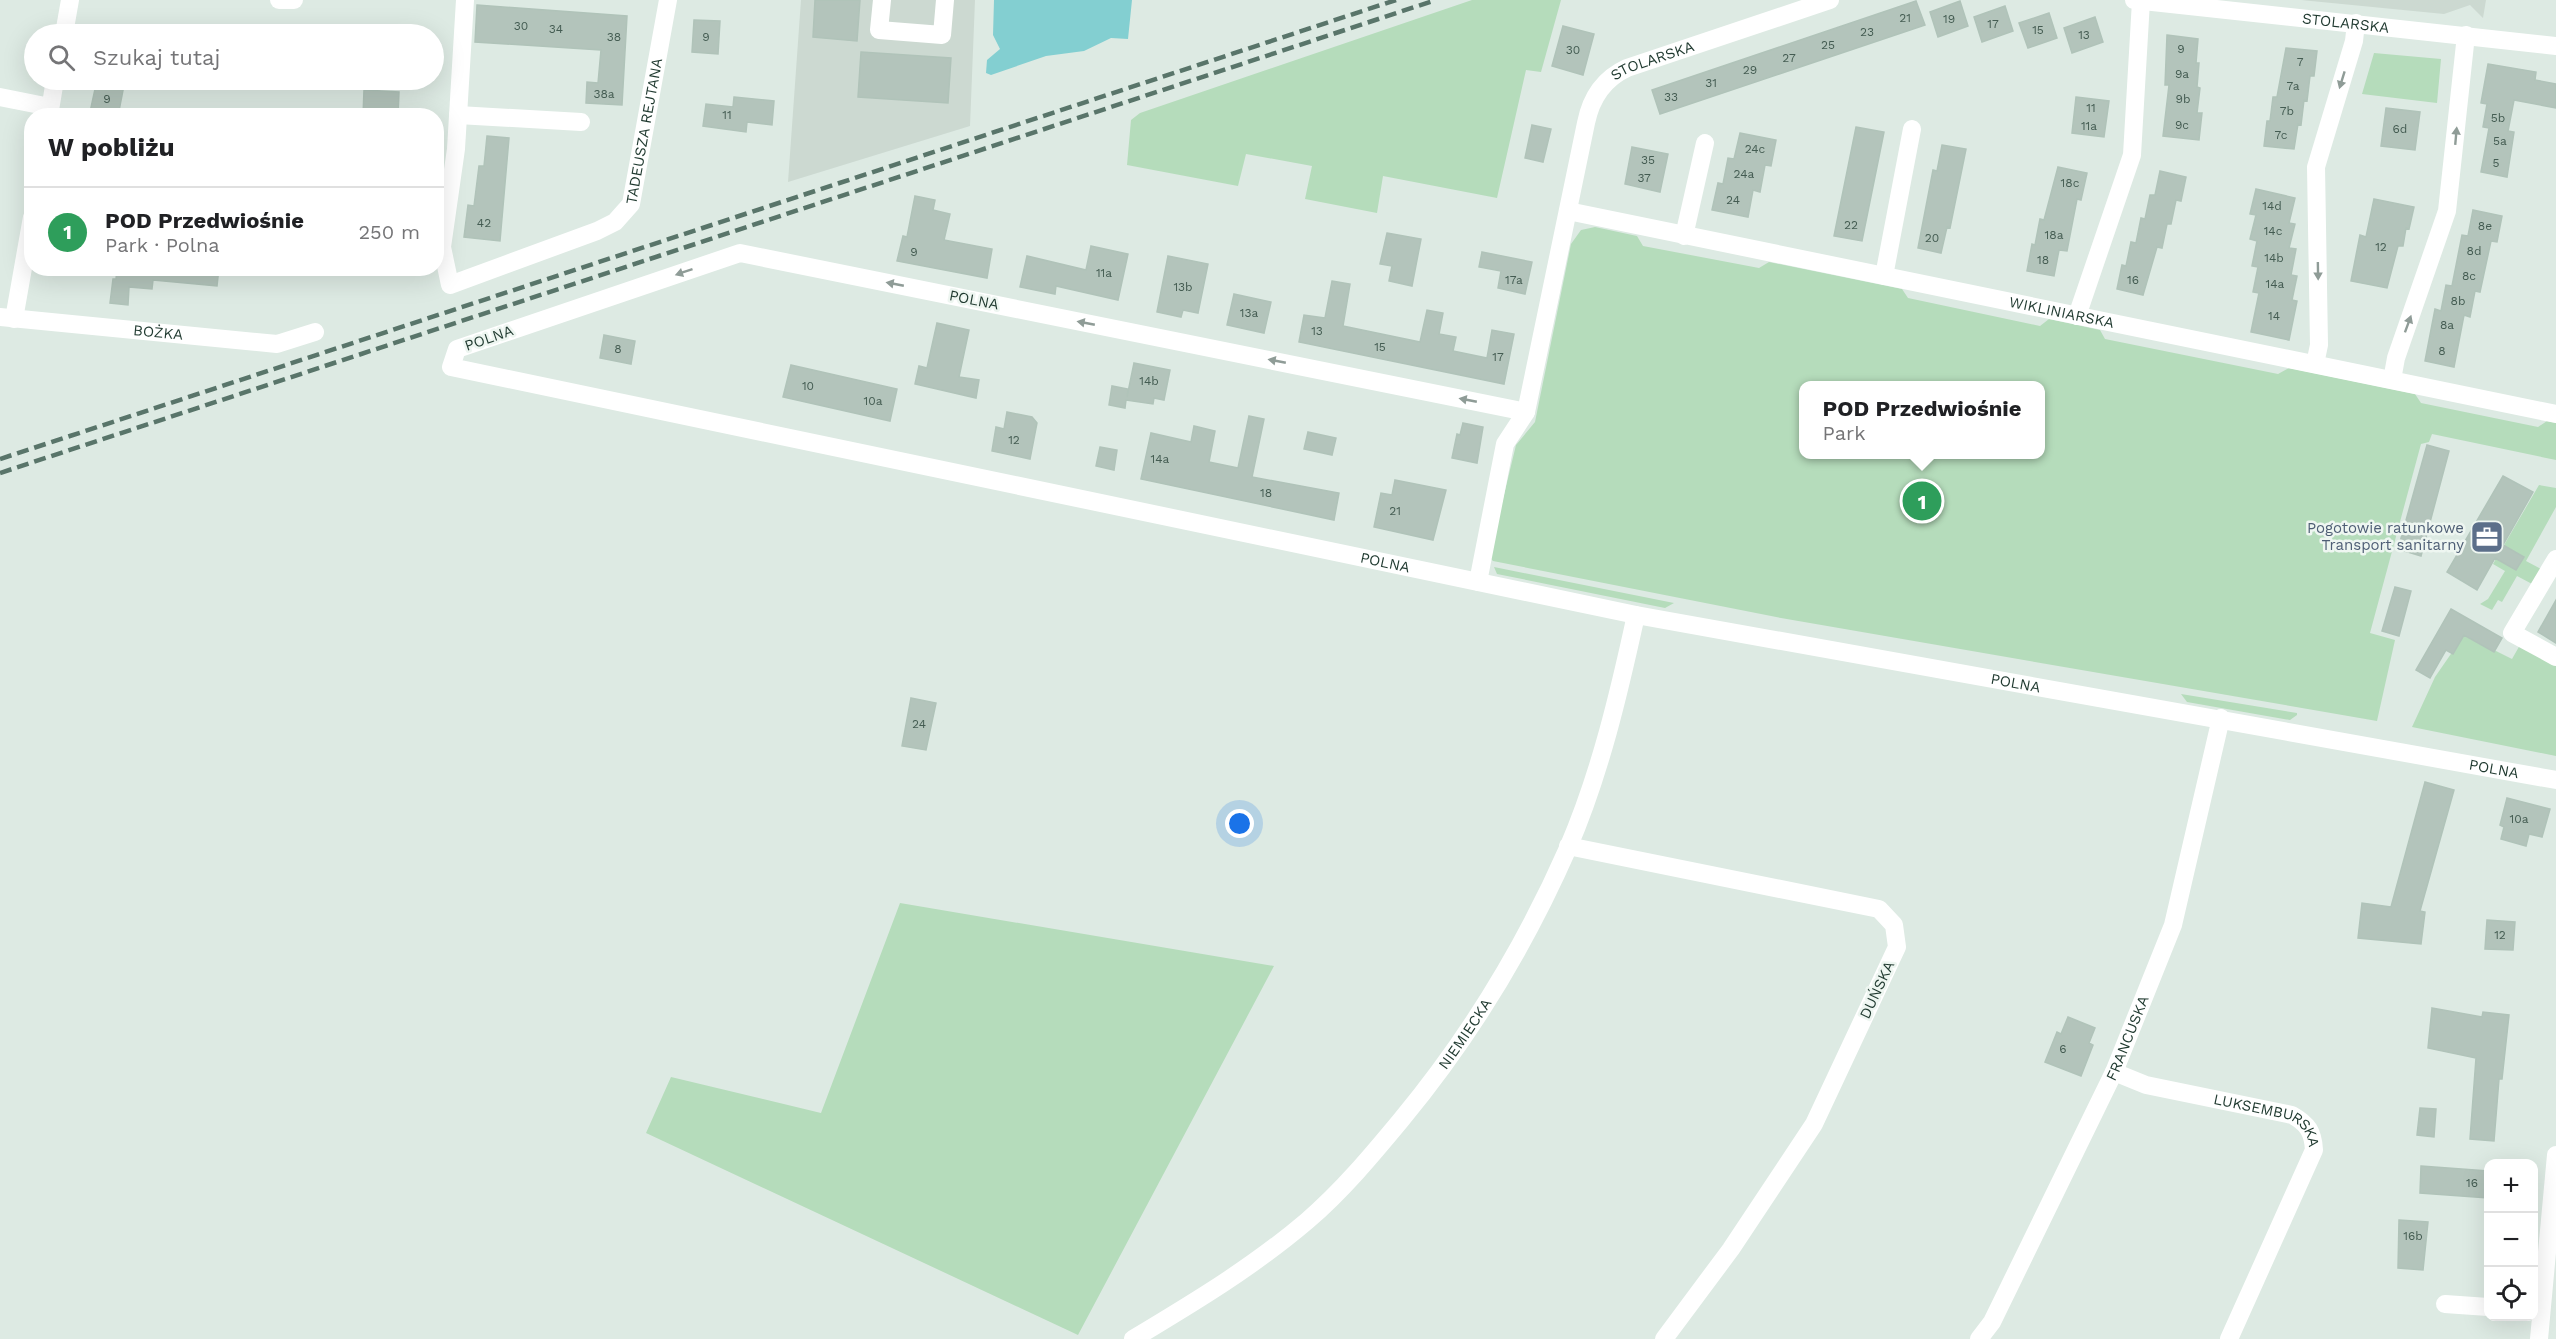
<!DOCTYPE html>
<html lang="pl">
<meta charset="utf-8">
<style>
body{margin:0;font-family:"Work Sans",sans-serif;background:#f2f2f2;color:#202124}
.controls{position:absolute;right:18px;bottom:18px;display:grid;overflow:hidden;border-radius:12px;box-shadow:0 6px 24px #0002}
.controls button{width:54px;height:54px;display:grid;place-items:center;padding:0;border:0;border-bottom:2px solid #e0e0e0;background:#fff;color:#202124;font:30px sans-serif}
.you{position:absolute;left:1240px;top:824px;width:21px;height:21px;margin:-15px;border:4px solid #fff;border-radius:50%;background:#1a73e8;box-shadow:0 0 0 9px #1a73e833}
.badge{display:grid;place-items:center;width:39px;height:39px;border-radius:50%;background:#f6634f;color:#fff;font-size:20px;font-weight:700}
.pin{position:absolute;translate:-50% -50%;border:3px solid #fff;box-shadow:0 2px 6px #0006}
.popup{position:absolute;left:1799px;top:381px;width:246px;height:78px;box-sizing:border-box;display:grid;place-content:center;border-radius:12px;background:#fff;filter:drop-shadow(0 2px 4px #0005);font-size:20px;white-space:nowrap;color:#757577}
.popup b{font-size:22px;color:#202124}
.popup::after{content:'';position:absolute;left:50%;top:100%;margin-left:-12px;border:12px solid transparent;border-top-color:#fff}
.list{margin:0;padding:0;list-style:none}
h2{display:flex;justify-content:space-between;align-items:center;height:78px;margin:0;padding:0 24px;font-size:26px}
h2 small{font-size:20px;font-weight:400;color:#757577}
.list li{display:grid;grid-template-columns:39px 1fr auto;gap:18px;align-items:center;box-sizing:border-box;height:90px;padding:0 24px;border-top:2px solid #e0e0e0}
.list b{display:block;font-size:22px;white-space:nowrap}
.list p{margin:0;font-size:20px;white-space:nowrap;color:#757577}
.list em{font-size:20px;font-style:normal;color:#757577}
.icon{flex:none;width:33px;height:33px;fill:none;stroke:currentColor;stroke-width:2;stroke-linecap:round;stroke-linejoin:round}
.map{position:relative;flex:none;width:2556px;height:1339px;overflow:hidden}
.search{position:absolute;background:#fff;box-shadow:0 6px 24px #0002;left:24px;top:24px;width:420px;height:66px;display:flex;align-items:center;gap:15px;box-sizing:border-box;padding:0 21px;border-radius:33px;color:#757577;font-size:22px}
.panel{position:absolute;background:#fff;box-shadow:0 6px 24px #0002;left:24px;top:108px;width:420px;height:168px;border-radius:24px}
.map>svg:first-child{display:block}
</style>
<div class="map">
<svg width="2556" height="1339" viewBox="0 0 2556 1339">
<rect width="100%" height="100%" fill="#ddeae3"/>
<path fill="#ccd9d1" d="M801,0H975L970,126L788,182Z
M2301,0H2486L2483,18L2470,5L2444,14Z"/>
<path fill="#b5dcbb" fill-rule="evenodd" d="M1472,0H1561L1541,72L1526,70L1497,198L1383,176L1377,213L1305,199L1312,166L1246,154L1238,186L1127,165L1131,120L1140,113Z
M2374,53L2441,59L2437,103L2362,94Z
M1595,227L1637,236L1643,246L1759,268L1769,262L1902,289L1908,298L2040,326L2049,319L2100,330L2105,339L2278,374L2289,368L2415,394L2421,403L2538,427L2547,421L2556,423V460L2432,434L2429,442L2421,444L2370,633L2395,640L2377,721L1781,618L1493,561L1489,557L1516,445L1535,422L1571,244L1581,230ZM1804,386H2040V454H1804Z
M2539,485L2556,488V507L2526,561L2543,570L2534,585L2517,576L2502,602L2498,600L2492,610L2480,604L2488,599L2505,571L2493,564Z
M1494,567L1674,603L1665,608L1497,574Z
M2464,635L2512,659L2520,645L2556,665V756L2412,727L2435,677Z
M2181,694L2297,713V715L2290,720L2187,702Z
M900,903L1274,966L1078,1335L646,1133L671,1077L821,1113Z"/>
<path fill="#83cfd1" d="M994,0H1132L1128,39L1111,38L1084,51L1046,56L991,75L986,73L987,60L1000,49L993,35Z"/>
<path fill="#b3c4bb" stroke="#b0c3b9" stroke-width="1.5" d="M815,0H860L857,41L813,37Z
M1916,1L1925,25L1660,114L1652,90Z
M1960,1L1968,26L1938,37L1930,12Z
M477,5L627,16L622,105L586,103L587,82L598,83L601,50L475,42Z
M2005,6L2013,31L1982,42L1974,17Z
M2049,13L2057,38L2028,48L2019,23Z
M2095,17L2103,42L2072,53L2064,28Z
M694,20L720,21L718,54L692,52Z
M1563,26L1594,34L1583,75L1552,66Z
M2167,35L2198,39L2196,63H2199L2197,87L2200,88L2197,113H2202L2199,140L2163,136L2169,85H2165Z
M2286,48L2317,51L2314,76H2310L2307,101L2304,100L2301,125L2298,124L2294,149L2264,146L2267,121H2270L2273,97H2277Z
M861,52L951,58L948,103L858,97Z
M2488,64L2536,72L2535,80L2556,84V108L2514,100L2508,131L2514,132L2507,177L2481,172L2489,128L2483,127L2487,104L2481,103Z
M97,80H125L118,116L90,112Z
M364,90L399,92L398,116H363Z
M734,97L774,101L772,125L747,122L746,132L703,126L706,104L733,107Z
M2076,97L2109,101L2104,137L2072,133Z
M2386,108L2420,112L2415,150L2381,146Z
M1532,125L1551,129L1543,162L1525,158Z
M1856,127L1884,132L1862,241L1834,236Z
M1740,133L1776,140L1771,166L1765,165L1760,192L1753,190L1748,217L1712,210L1718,183L1723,184L1728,158L1734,159Z
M487,136L509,138L500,241L464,237L468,205L474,206L479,166H484Z
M1942,145L1966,149L1950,228L1947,227L1941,253L1918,248L1933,170L1937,171Z
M1632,147L1668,154L1660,192L1625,184Z
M2058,167L2087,173L2081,200L2077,199L2067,251L2059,250L2054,276L2027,271L2032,244L2035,245L2040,219L2044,220Z
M2160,171L2186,177L2181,201L2176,200L2171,224H2167L2162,248L2157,247L2143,295L2117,289L2122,265L2126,266L2131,242L2136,243L2141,218L2145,219L2150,195H2155Z
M2256,189L2295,198L2289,223L2295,224L2289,248L2296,249L2291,275L2297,276L2292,300L2297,301L2289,340L2251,332L2259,293L2253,292L2258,267L2252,266L2257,241L2250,239L2256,215L2250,214Z
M915,196L935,200L933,210L950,214L944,240L992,249L987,278L897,261L903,236L907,237Z
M2374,199L2414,207L2409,229L2406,228L2403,246H2398L2387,288L2351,281L2360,235L2366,237Z
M2473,210L2502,216L2497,242L2491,241L2480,292L2475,291L2470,317L2464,315L2454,367L2425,361L2435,309L2441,311L2446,285L2452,286L2462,235L2468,236Z
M1387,233L1421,239L1412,286L1389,281L1392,266L1380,264Z
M1091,246L1128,254L1118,300L1056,286L1055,294L1020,287L1027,256L1086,270Z
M1482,252L1532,262L1525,294L1498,288L1501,271L1479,267Z
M1168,256L1208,264L1198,313L1183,310L1181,317L1157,312Z
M117,268H219L217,286L153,280L152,289L129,287L128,305L110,303L113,279H116Z
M1332,281L1350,284L1343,326L1420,342L1427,310L1443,313L1439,334L1456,337L1453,351L1487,358L1492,330L1514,334L1504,384L1299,342L1304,315L1325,318Z
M1234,294L1271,302L1264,333L1227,325Z
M937,323L969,330L959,377L979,380L976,398L915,384L919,366L927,368Z
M604,335L635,341L631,364L600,358Z
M1134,363L1170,370L1164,400L1154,398L1153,404L1126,400L1125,408L1109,405L1112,386L1128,389L1127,397Z
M791,365L897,389L890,421L783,397Z
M1007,412L1032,417L1037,423L1030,459L992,451L996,427L1004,429Z
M1249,416L1264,419L1252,477L1339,493L1334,520L1141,479L1151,433L1191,442L1194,426L1215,431L1209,462L1238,468Z
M1463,423L1483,427L1477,463L1452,458L1457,434L1460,435Z
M1308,432L1336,438L1332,455L1304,449Z
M2427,445L2449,451L2421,556L2398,549Z
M1100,447L1117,450L1114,470L1096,466Z
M2503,476L2533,492L2503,545L2524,557L2516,570L2495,558L2477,590L2447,572Z
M1395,480L1446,490L1433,540L1374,527L1381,493L1392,495Z
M2395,587L2411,591L2399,636L2382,631Z
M2556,600V643L2538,632Z
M2451,609L2502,638L2494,652L2464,635L2453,654L2446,650L2430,678L2416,670Z
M911,698L936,703L926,750L902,746Z
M2425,782L2454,790L2420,911L2425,912L2421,944L2358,938L2362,903L2391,907Z
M2507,798L2550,809L2542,837L2529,834L2526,846L2501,839L2504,827L2500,825Z
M2487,920L2515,922L2513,950L2485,949Z
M2432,1008L2482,1017L2483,1012L2509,1015L2502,1079H2499L2494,1141L2470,1139L2476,1058L2428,1048Z
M2068,1017L2095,1028L2089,1043L2093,1045L2081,1076L2045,1062L2057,1032L2061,1034Z
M2420,1108L2436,1109L2434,1137L2417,1135Z
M2421,1166L2488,1171V1198L2420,1193Z
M2399,1220L2428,1222L2423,1270L2398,1268Z"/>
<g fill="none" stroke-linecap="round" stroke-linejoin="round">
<g stroke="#fff" stroke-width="18">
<path d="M279,0H294"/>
<path id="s1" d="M465,0L456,149L442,247L450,285L597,231L615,222L631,204L668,0"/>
<path d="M882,0L879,30L942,35L945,0"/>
<path id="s2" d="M2134,0L2556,46"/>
<path d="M64,34L70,0"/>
<path d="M0,97L50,107"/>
<path d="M458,115L581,122"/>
<path d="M49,116L55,80"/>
<path id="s3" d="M1568,211L2556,414"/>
<path d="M1684,236L1705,143"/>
<path d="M1884,276L1912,129"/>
<path d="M2077,316L2132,155L2141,1"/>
<path id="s4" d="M0,317L277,344L315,332"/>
<path d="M14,319L32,217"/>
<path d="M2315,364L2319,345L2316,167L2354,41L2356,23"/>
<path d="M2392,380L2396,358L2447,211L2466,35"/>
<path id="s5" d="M1526,412L740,253L457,349L451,367L1636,615L2556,780"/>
<path d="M2556,559L2512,633L2556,657"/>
<path id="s6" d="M1478,582L1505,444L1526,412L1586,123C1591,98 1603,79 1627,68L1830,0"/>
<path d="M1568,846L1879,909L1894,925L1897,947L1814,1124L1731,1249L1664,1339"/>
<path id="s7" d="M2114,1072L2146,1085L2292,1115C2308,1124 2313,1132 2314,1150L2229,1339"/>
<path d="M2445,1304L2488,1307"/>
<path id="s8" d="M1133,1339C1193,1303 1253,1267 1307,1221C1342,1191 1372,1155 1401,1120C1469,1038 1525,946 1568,848C1600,774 1619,693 1636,615"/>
<path id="s9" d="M1979,1339L1992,1322L2114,1072L2173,925L2221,718"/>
<path d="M2539,1339L2556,1155"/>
</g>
<path stroke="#59756a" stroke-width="4.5" stroke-dasharray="12 6" stroke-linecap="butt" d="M0,459L1396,0
M0,473L1436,0"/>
</g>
<defs><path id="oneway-solid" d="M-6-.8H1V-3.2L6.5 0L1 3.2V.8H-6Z" transform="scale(1.5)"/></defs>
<g fill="#8f9c97">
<use href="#oneway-solid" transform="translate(2342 80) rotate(107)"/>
<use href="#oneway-solid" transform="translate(2456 136) rotate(-85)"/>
<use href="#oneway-solid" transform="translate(2318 271) rotate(89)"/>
<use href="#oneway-solid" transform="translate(684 272) rotate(161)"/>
<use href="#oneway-solid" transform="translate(895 284) rotate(-169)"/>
<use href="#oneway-solid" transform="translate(1086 323) rotate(-169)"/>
<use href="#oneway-solid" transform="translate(2408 324) rotate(-70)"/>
<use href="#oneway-solid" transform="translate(1277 361) rotate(-169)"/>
<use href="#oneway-solid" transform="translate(1468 400) rotate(-169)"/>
</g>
<defs>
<symbol id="office-square" viewBox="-11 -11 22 22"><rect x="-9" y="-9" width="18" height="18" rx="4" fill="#5c6f8a" stroke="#eef6f1"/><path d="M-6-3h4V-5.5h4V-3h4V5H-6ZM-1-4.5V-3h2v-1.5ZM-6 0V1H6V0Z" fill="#fff"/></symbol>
</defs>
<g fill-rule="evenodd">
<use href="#office-square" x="2468" y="518" width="38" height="38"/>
</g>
<g text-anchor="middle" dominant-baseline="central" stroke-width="5" stroke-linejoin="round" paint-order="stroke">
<g font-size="12" fill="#445c52">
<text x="1905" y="18">21</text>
<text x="1949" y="19">19</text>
<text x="1993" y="24">17</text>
<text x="521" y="26">30</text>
<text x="556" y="29">34</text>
<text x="2038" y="30">15</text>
<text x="1867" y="32">23</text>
<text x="2084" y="35">13</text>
<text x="614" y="37">38</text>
<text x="706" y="37">9</text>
<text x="1828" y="45">25</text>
<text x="2181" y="49">9</text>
<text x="1573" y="50">30</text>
<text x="1789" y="58">27</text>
<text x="2300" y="62">7</text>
<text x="1750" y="70">29</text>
<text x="2182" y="74">9a</text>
<text x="1711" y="83">31</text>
<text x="2293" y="86">7a</text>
<text x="604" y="94">38a</text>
<text x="1671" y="97">33</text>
<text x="107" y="99">9</text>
<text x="2183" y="99">9b</text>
<text x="2091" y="108">11</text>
<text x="2287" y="111">7b</text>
<text x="727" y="115">11</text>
<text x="2498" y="118">5b</text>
<text x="2182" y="125">9c</text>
<text x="2089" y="126">11a</text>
<text x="2400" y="129">6d</text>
<text x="2281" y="135">7c</text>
<text x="2500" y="141">5a</text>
<text x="1755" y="149">24c</text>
<text x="1648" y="160">35</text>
<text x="2496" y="163">5</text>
<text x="1744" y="174">24a</text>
<text x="1644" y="178">37</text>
<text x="2070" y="183">18c</text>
<text x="1733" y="200">24</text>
<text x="2272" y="206">14d</text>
<text x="484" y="223">42</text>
<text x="1851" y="225">22</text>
<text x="2485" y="226">8e</text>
<text x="2273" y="231">14c</text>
<text x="2054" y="235">18a</text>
<text x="1932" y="238">20</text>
<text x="2381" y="247">12</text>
<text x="2474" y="251">8d</text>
<text x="914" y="252">9</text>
<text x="2274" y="258">14b</text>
<text x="2043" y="260">18</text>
<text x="1104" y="273">11a</text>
<text x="2469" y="276">8c</text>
<text x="1514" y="280">17a</text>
<text x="2133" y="280">16</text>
<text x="2275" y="284">14a</text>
<text x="1183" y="287">13b</text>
<text x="2458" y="301">8b</text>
<text x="1249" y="313">13a</text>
<text x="2274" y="316">14</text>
<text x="2447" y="325">8a</text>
<text x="1317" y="331">13</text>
<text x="1380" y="347">15</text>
<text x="618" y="349">8</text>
<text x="2442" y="351">8</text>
<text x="1498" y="357">17</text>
<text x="1149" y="381">14b</text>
<text x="808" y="386">10</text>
<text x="873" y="401">10a</text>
<text x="1014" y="440">12</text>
<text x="1160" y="459">14a</text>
<text x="1266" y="493">18</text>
<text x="1395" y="511">21</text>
<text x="919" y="724">24</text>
<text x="2519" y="819">10a</text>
<text x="2500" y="935">12</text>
<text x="2063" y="1049">6</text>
<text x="2472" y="1183">16</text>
<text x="2413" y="1236">16b</text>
</g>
<g font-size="15" fill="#1f392f" stroke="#eef6f1">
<text stroke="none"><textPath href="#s2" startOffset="213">STOLARSKA</textPath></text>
<text stroke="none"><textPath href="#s6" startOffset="572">STOLARSKA</textPath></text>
<text stroke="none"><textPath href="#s1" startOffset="562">TADEUSZA REJTANA</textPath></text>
<text transform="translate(974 300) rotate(11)">POLNA</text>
<text stroke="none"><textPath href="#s3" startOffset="504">WIKLINIARSKA</textPath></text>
<text stroke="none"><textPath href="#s4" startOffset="159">BOŻKA</textPath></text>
<text transform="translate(489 338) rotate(-19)">POLNA</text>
<text stroke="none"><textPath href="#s5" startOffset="2074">POLNA</textPath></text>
<text stroke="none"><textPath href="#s5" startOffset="2716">POLNA</textPath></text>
<text stroke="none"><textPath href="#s5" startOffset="3202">POLNA</textPath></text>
<text transform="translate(1877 990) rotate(-65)">DUŃSKA</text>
<text stroke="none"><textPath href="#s8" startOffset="456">NIEMIECKA</textPath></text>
<text stroke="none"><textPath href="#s9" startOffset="336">FRANCUSKA</textPath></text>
<text stroke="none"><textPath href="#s7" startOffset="164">LUKSEMBURSKA</textPath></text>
</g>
<g font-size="15" fill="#4e5e75" stroke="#eef6f1" text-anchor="end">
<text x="2464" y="528">Pogotowie ratunkowe<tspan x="2464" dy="17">Transport sanitarny</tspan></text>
</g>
</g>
</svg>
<div class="controls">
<button>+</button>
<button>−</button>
<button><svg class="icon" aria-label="locate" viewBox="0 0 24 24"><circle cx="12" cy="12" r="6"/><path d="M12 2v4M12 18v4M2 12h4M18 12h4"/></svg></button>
</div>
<div class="you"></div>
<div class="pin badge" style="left:1922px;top:501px;background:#2e9e5b">1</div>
<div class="popup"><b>POD Przedwiośnie</b>Park</div>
<div class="search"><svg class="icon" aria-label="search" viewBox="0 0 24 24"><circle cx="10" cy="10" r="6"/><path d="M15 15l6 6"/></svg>Szukaj tutaj</div>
<section class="panel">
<h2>W pobliżu<small></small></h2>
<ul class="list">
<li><span class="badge" style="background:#2e9e5b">1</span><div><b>POD Przedwiośnie</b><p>Park · Polna</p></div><em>250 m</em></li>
</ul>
</section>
</div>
